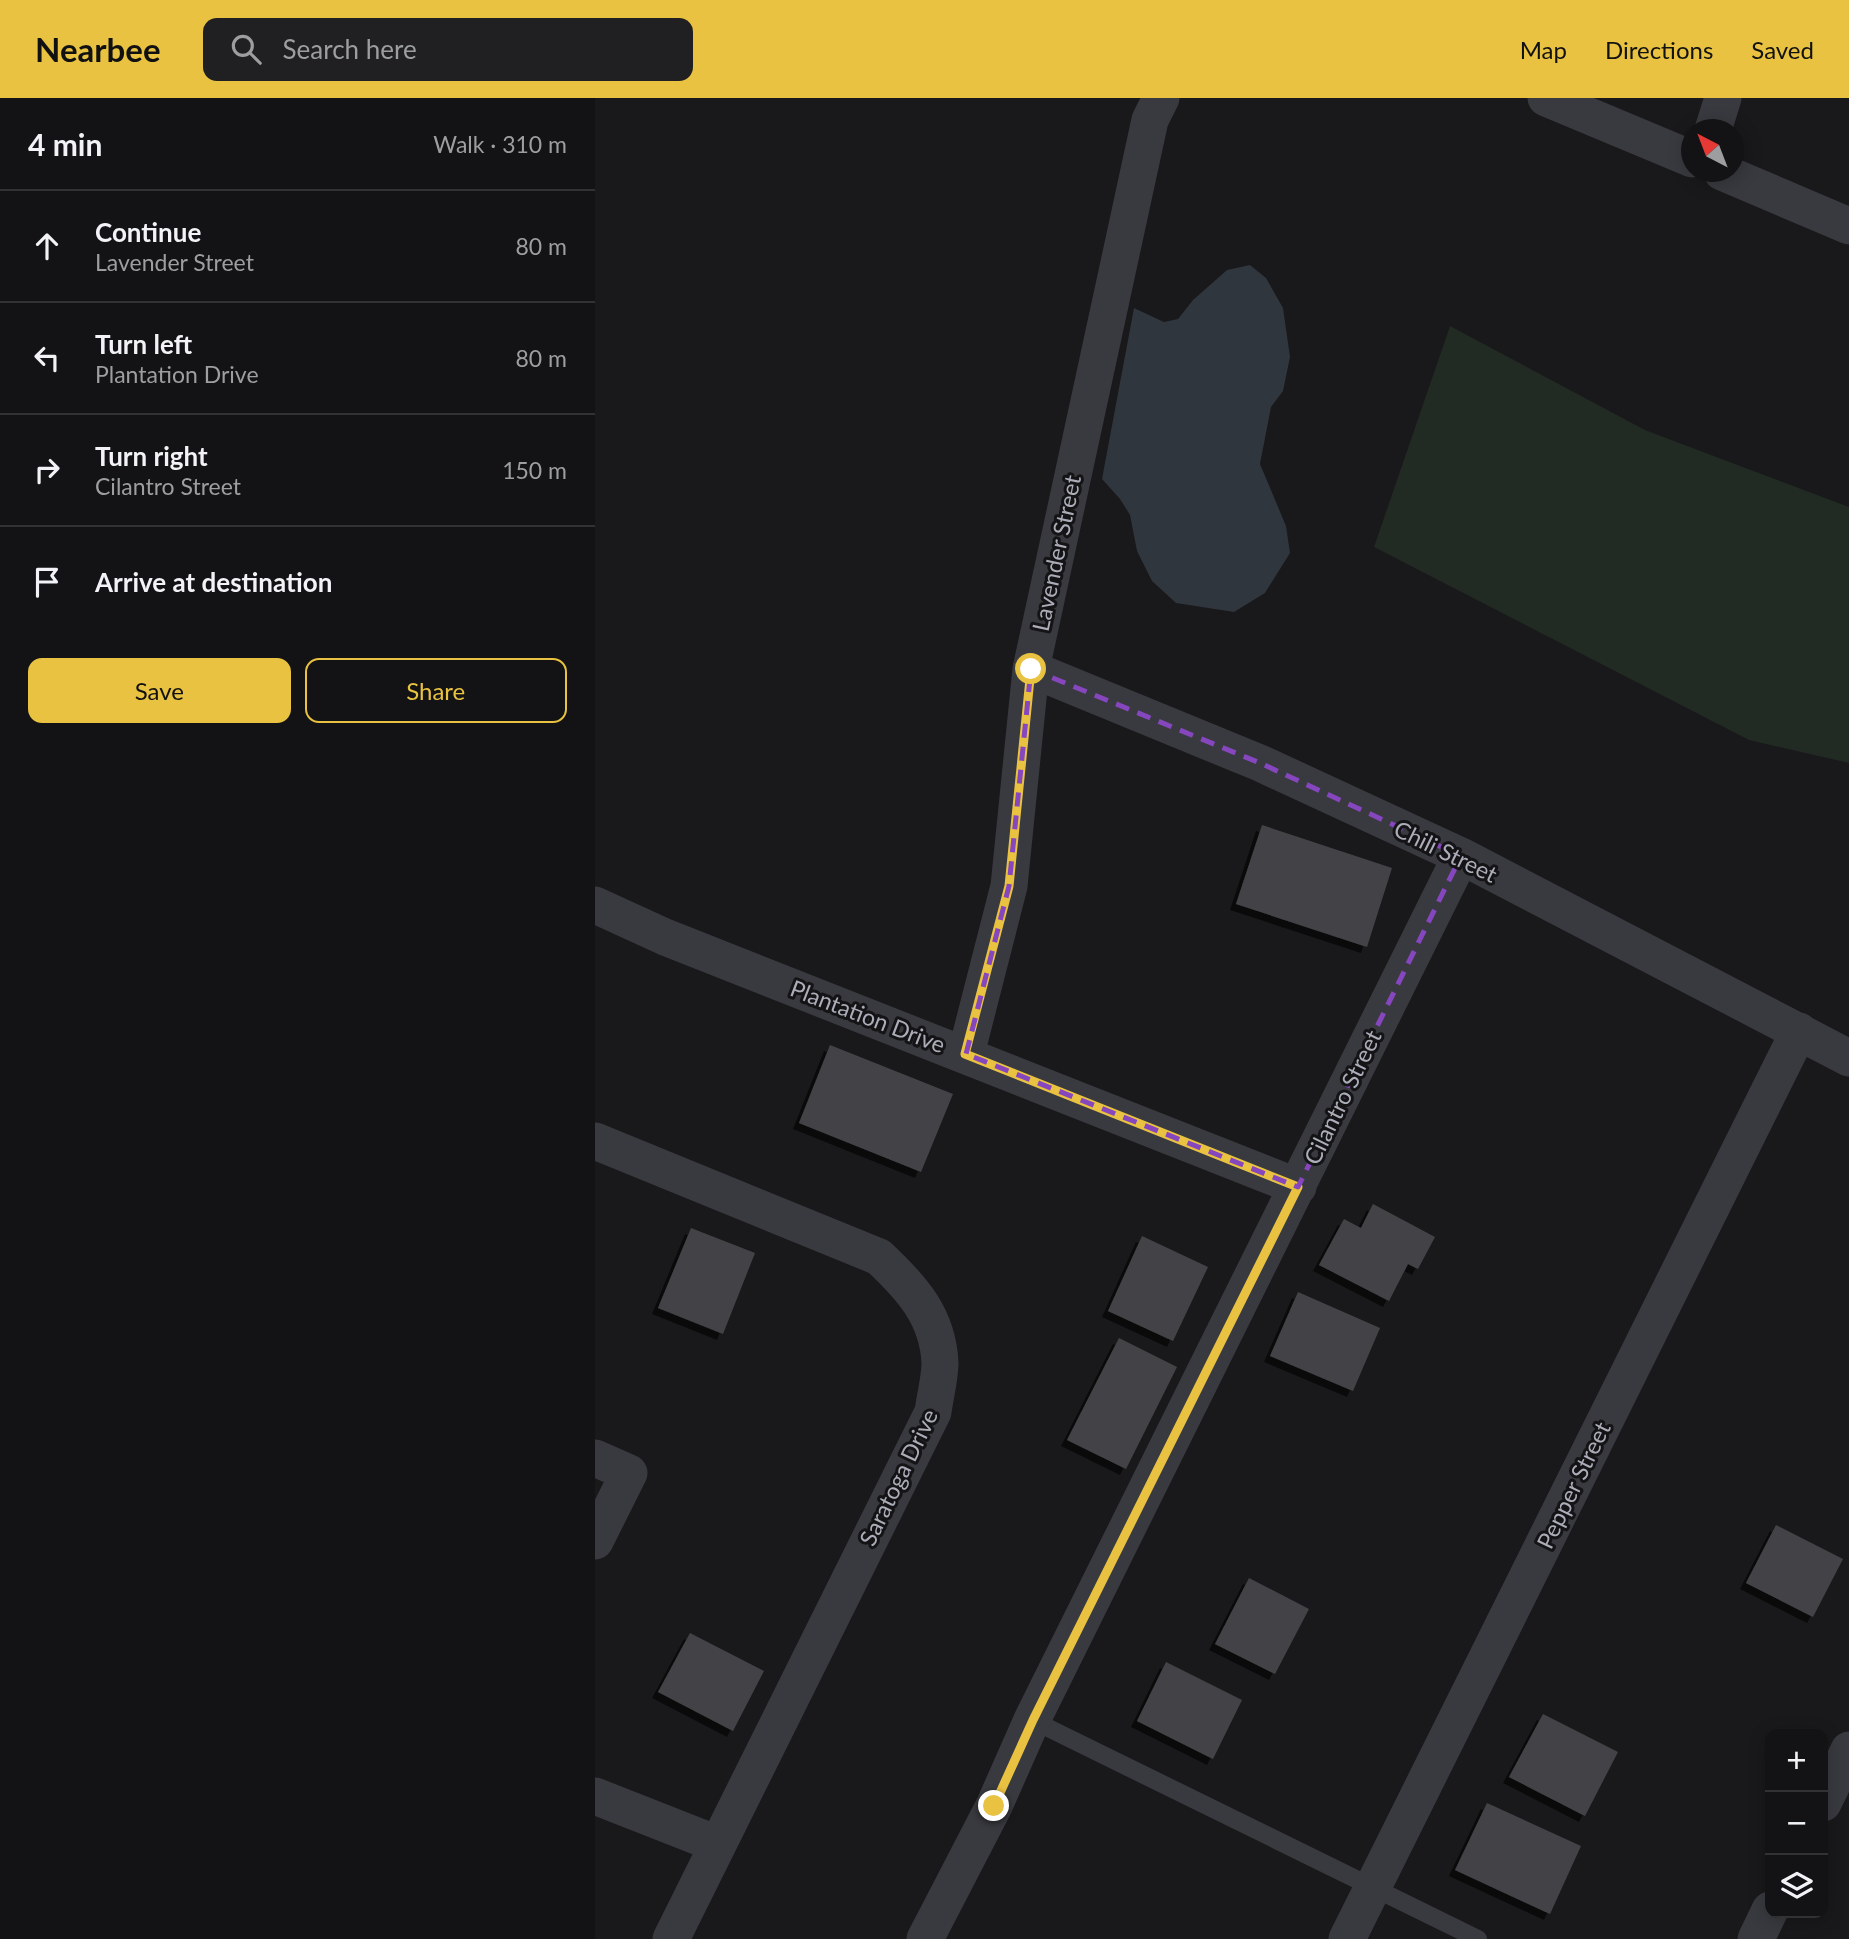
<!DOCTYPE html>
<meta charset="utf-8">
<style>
body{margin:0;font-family:Lato,sans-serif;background:#202022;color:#f1f3f6}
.controls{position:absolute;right:21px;bottom:21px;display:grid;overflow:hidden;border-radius:14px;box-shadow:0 4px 18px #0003}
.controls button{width:63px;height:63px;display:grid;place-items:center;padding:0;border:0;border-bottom:2px solid #323234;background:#131214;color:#f1f3f6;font:35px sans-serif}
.compass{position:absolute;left:1086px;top:21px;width:63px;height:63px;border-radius:50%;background:#131214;box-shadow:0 4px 18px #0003;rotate:318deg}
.stop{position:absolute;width:21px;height:21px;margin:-16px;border:5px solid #e9c241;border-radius:50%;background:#fff}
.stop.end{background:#e9c241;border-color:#fff;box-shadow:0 2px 7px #0008}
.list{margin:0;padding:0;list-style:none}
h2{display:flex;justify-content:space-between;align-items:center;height:91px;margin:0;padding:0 28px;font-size:30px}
h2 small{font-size:23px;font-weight:400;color:#9d9ea0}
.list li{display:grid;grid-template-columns:46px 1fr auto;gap:21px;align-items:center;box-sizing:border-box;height:112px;padding:0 28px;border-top:2px solid #323234}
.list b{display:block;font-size:26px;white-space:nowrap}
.list p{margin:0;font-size:23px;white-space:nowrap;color:#9d9ea0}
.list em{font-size:23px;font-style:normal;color:#9d9ea0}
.actions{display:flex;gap:14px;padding:21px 28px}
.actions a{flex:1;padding:16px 0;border:2px solid #e9c241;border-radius:14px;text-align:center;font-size:24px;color:#e9c241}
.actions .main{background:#e9c241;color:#111}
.icon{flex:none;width:38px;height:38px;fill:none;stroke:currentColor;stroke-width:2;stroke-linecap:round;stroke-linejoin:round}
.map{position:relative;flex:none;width:1254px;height:1841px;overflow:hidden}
header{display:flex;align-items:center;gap:42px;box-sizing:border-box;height:98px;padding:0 35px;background:#e9c241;color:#111}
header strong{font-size:33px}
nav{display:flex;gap:38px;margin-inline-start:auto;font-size:24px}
.search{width:490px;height:63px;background:#202022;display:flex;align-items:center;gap:18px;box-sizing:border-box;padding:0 24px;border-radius:14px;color:#9d9ea0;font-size:26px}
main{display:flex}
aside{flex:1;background:#131214}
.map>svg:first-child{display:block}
</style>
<header>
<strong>Nearbee</strong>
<div class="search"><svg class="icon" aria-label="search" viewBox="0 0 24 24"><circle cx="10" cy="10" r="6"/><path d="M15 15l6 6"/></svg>Search here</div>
<nav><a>Map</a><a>Directions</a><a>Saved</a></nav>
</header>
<main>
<aside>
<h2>4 min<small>Walk · 310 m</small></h2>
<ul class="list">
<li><svg class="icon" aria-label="ahead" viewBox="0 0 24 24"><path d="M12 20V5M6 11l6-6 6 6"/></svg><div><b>Continue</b><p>Lavender Street</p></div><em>80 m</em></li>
<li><svg class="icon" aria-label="left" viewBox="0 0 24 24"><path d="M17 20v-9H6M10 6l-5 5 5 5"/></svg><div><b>Turn left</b><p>Plantation Drive</p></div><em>80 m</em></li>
<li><svg class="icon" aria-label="right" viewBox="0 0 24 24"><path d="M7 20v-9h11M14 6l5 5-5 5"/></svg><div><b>Turn right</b><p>Cilantro Street</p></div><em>150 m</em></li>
<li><svg class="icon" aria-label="arrive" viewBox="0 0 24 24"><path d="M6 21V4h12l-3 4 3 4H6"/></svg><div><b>Arrive at destination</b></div></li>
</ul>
<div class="actions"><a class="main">Save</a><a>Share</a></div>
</aside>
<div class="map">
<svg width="1254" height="1841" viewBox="0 0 1254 1841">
<defs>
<filter id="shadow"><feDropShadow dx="-6" dy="6" stdDeviation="0" flood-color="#0009"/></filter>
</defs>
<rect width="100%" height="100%" fill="#19181a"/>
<path fill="#222a24" d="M855,228L1050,332L1254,409V665L1154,642L779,449Z"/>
<path fill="#2f363e" d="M655,167L671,180L688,210L695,259L688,293L676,309L665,366L691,428L695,455L670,495L639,514L581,505L557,483L542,453L535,417L525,401L507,381L539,210L569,224L583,221L598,202L632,172Z"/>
<path fill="#434347" filter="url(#shadow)" d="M667,727L797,770L772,849L641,806Z
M235,947L358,996L326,1074L204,1025Z
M778,1106L840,1139L823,1171L813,1166L794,1203L724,1167L749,1121L766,1130Z
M96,1130L160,1155L128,1236L63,1210Z
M547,1138L613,1169L578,1243L513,1213Z
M703,1194L785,1230L758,1293L675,1258Z
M524,1240L582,1269L531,1371L472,1342Z
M1181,1427L1248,1461L1218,1519L1151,1485Z
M654,1480L714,1511L680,1576L620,1546Z
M95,1535L169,1573L138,1633L63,1594Z
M571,1564L647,1602L618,1661L542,1623Z
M948,1616L1023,1654L990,1718L914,1679Z
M892,1705L986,1748L955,1816L860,1772Z"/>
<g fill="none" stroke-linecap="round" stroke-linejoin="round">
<path stroke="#393a3f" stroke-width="18" d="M437,1622L883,1841"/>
<path stroke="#393a3f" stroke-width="37" d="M951,0L1097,61
M1118,32L1128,0
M1127,74L1254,128
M436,571L665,665L866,758L1254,960
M0,807L70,839L703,1089
M371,956L414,788L436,571L555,22L566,0
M0,1043L284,1159C316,1189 343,1218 345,1265C345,1280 340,1298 338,1314L76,1841
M0,1360L34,1375L0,1443
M0,1698L122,1746
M1228,1705L1254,1652
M330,1841L399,1708L437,1622L866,758
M752,1841L1204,933
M1161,1841L1175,1812"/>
</g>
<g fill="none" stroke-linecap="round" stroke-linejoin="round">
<path stroke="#e9c241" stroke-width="9" d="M399,1708L438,1622L703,1089L370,956L414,788L436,571"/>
</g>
<path fill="none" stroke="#8546be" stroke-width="5" stroke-dasharray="14 9" stroke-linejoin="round" d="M436,571L665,665L866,758L703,1089L371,956L414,788Z"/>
<g text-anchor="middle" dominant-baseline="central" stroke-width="6" stroke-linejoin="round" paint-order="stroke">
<g font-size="23" fill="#abaeb9" stroke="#141315">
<text transform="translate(461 455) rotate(-78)">Lavender Street</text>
<text transform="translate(851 753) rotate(26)">Chili Street</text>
<text transform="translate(273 918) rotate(21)">Plantation Drive</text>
<text transform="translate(747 999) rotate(-64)">Cilantro Street</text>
<text transform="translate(303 1379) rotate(-64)">Saratoga Drive</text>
<text transform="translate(978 1387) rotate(-64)">Pepper Street</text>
</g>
</g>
</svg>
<div class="controls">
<button>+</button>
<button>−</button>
<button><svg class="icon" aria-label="layers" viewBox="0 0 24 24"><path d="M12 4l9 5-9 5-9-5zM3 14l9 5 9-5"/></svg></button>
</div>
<svg class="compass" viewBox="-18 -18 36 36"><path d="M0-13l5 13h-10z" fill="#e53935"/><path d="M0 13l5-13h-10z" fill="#9d9ea0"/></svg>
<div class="stop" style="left:436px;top:571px"></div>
<div class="stop end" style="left:399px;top:1708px"></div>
</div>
</main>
